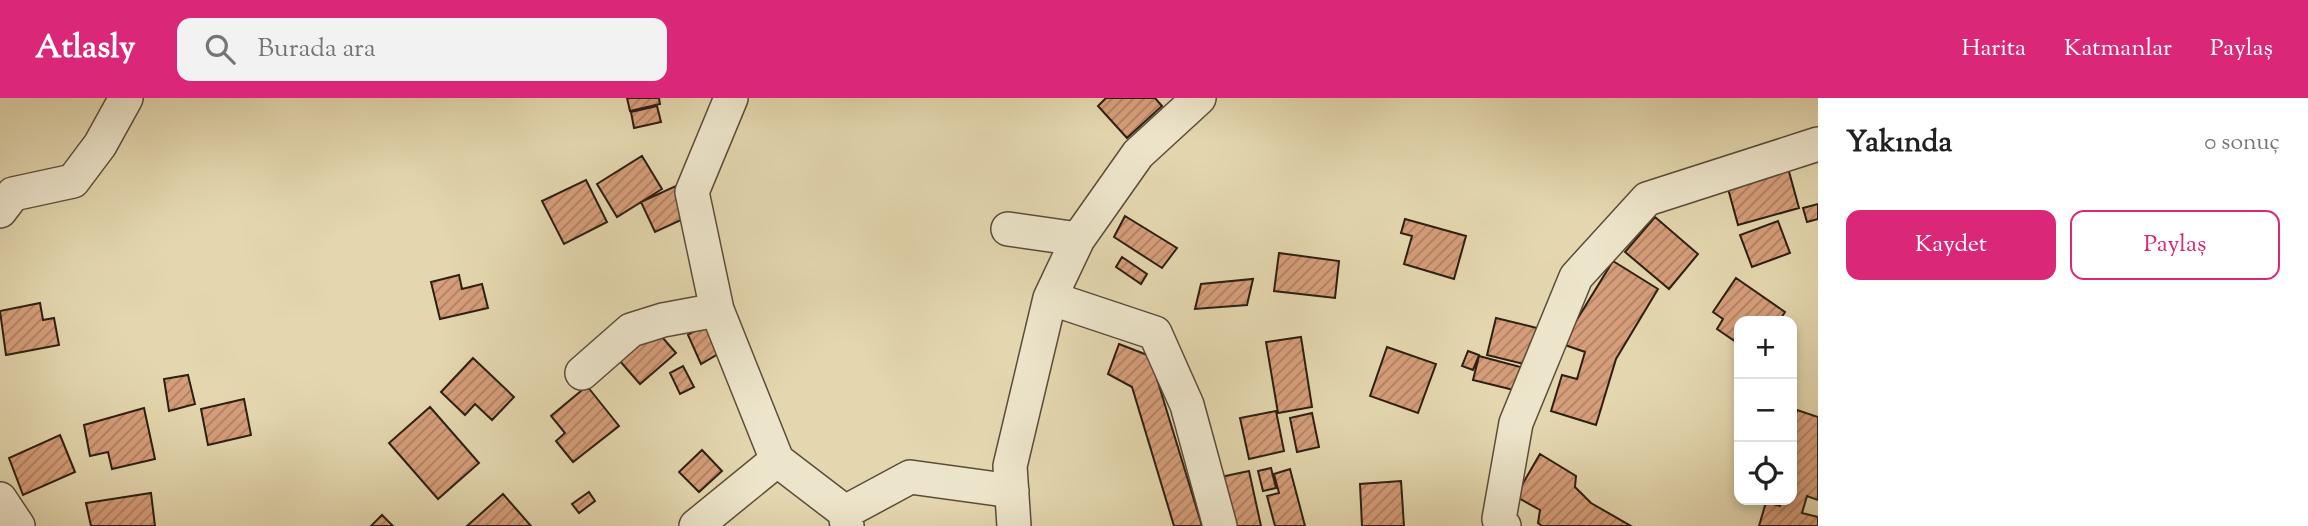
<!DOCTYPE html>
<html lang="tr">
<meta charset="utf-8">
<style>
body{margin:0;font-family:"Sorts Mill Goudy",serif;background:#f2f2f2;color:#202124}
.controls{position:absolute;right:21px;bottom:21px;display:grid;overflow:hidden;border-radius:14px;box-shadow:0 4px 10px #0003}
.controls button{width:63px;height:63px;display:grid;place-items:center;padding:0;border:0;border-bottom:2px solid #e0e0e0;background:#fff;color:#202124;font:35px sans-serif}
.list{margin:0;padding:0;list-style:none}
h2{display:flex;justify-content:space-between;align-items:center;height:91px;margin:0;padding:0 28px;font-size:30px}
h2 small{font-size:23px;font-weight:400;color:#757577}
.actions{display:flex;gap:14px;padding:21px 28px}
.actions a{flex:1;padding:16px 0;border:2px solid #db2777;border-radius:14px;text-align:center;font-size:24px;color:#db2777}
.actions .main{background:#db2777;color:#fff}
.icon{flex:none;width:38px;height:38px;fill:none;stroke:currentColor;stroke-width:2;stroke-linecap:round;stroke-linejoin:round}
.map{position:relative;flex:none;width:1818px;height:428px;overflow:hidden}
header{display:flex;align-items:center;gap:42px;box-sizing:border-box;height:98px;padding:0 35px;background:#db2777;color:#fff}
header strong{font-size:33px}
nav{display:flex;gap:38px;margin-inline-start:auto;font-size:24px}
.search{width:490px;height:63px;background:#f2f2f2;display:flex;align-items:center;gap:18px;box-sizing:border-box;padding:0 24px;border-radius:14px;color:#757577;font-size:26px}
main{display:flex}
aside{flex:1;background:#fff}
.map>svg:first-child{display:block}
</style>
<header>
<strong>Atlasly</strong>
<div class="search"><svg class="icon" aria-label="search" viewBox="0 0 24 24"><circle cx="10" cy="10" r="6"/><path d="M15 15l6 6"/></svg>Burada ara</div>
<nav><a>Harita</a><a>Katmanlar</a><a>Paylaş</a></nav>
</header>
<main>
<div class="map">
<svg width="1818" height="428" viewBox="0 0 1818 428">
<defs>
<pattern id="building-hatch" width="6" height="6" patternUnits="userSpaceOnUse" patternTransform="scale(1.75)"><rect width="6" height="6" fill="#d69e7a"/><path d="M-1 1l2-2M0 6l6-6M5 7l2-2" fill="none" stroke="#ae8063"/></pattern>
</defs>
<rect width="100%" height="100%" fill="#e4d7af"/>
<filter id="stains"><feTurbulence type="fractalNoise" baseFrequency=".00286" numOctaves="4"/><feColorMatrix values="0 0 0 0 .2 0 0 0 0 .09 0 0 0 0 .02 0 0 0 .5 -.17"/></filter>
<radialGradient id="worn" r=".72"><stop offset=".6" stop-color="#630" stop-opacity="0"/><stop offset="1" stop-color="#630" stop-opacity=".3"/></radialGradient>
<path fill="url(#building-hatch)" stroke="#2d1f12" stroke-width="2" d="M627,0H659L660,6L630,13Z
M1106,0H1155L1162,8L1127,40L1098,8Z
M657,8L661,24L634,30L631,14Z
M642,58L662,91L617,119L597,86Z
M1788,70L1799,110L1738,127L1727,87Z
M586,82L607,124L564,146L542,103Z
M678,87L692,117L655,134L641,104Z
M1818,106V121L1807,124L1803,110Z
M1125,118L1177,150L1162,170L1114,139Z
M1655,119L1698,156L1669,191L1625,154Z
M1405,121L1466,138L1454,181L1404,166L1412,138L1401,135Z
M1778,123L1790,155L1752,169L1740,137Z
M1279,155L1339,163L1335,200L1274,193Z
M1122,159L1147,176L1141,186L1116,169Z
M1613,163L1658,191L1616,261L1596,327L1551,313L1562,277L1577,281L1585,254L1562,246Z
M459,177L462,191L482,186L488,210L440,221L431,184Z
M1736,180L1785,214L1779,223H1739V246L1717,231L1723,221L1713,214Z
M1253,181L1247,207L1195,211L1201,186Z
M40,205L43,222L54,220L59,247L6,257L0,213Z
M1496,220L1541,231L1532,268L1487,257Z
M709,225L718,256L701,266L688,237Z
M655,231L676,255L640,286L619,262Z
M1301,239L1312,309L1278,315L1266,244Z
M1119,246L1150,258L1202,428H1174L1132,289L1108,276Z
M1387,249L1436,266L1418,315L1370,298Z
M1468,253L1479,257L1473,272L1462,268Z
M1479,258L1528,271L1522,294L1473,282Z
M473,260L514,299L492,322L475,306L465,317L441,294Z
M683,268L694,289L680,296L670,275Z
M188,277L195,306L169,313L164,281Z
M587,288L619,328L573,364L556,343L565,335L551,318Z
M244,301L251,337L208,347L201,311Z
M430,309L479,365L438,401L389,345Z
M144,310L155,361L112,371L108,354L90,358L84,327Z
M1797,312L1818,319V402L1807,398L1802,415L1818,419V428H1759L1766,404L1780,408L1781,402H1792L1794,359L1792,358V331Z
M1276,313L1284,353L1249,361L1240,320Z
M1312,315L1319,349L1297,354L1290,320Z
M60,337L75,374L23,397L9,360Z
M702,352L722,373L699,394L679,374Z
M1540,356L1576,378L1575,389L1591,405L1631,428H1542L1538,425L1540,412L1513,397L1522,387Z
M1271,370L1276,390L1263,393L1258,373Z
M1290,371L1305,428H1275L1267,398L1279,395L1274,376Z
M1249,373L1261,428H1225L1211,381Z
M1401,383L1404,428H1362L1360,386Z
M589,394L595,403L579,415L572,406Z
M151,395L155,428H91L86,405Z
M503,396L531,428H467Z
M382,417L393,428H371Z"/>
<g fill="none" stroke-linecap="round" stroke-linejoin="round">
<defs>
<path id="minor" d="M0,113L13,96L73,83L100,47L126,0
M1008,131L1078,141
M1050,200L1155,235L1187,307L1220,428
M582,275L631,232L663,222L717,212
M777,362L845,414
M0,401L18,428
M696,428L777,362L717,212L692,94L731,0
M847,428L845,414L910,379L1012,393
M1014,428L1010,368L1050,200L1078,141L1138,56L1199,0
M1504,428L1499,421L1516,325L1576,179L1647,101L1818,46"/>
</defs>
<use href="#minor" stroke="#5b4d39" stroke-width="36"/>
<use href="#minor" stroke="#ede5cb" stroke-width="33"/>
</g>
<rect width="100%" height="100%" filter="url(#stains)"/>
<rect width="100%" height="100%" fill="url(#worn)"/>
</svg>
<div class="controls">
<button>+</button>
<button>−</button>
<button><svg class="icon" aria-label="locate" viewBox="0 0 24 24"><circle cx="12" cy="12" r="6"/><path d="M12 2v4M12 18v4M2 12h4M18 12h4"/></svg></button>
</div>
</div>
<aside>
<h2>Yakında<small>0 sonuç</small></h2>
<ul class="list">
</ul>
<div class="actions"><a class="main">Kaydet</a><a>Paylaş</a></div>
</aside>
</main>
